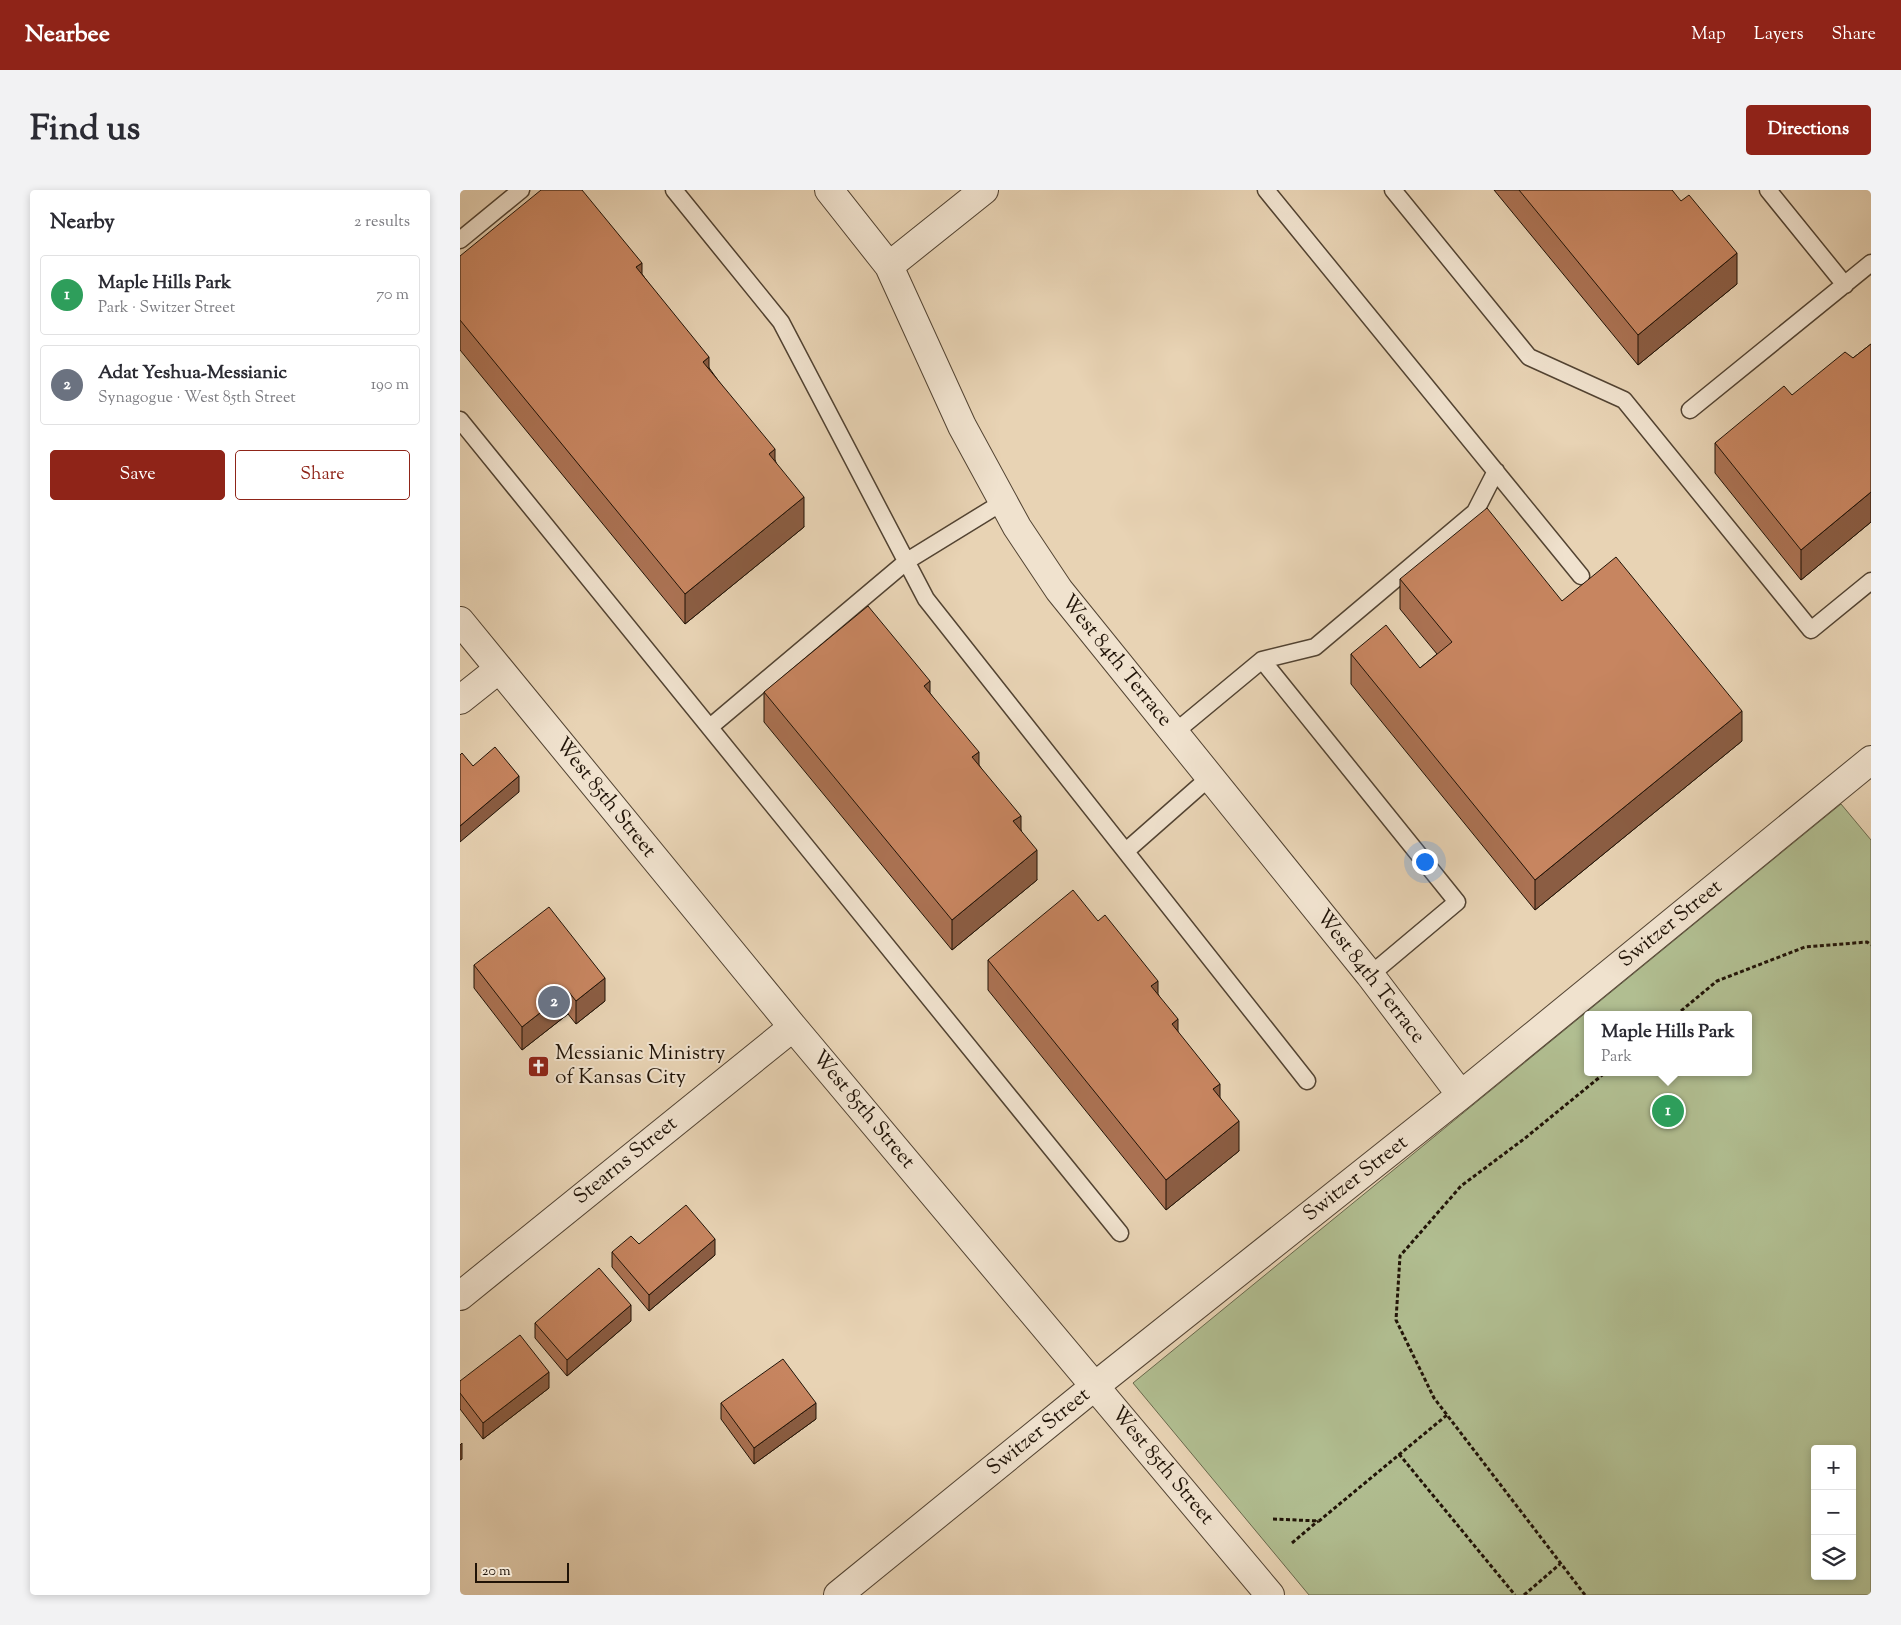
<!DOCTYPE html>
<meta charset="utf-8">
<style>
body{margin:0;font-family:"Sorts Mill Goudy",serif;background:#f2f2f3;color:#2b2b33}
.controls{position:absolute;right:15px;bottom:15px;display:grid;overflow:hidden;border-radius:5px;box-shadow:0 2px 8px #0003}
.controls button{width:45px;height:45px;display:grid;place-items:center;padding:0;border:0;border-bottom:1px solid #e1e1e2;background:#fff;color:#2b2b33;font:25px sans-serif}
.scale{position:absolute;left:15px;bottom:12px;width:94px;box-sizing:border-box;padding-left:5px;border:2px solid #201307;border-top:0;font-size:14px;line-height:18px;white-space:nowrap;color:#201307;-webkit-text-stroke:4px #f0e2ce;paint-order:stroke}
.you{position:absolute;left:964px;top:671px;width:18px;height:18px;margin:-12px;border:4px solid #fff;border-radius:50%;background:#1a73e8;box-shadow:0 0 0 8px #1a73e833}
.badge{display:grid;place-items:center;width:32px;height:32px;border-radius:50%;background:#8f2418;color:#fff;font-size:16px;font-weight:700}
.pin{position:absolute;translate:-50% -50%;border:2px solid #fff;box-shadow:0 1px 5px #0006}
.popup{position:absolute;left:1124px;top:821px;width:168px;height:65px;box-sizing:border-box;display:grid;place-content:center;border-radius:5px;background:#fff;filter:drop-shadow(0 1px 4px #0005);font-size:16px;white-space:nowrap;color:#7c7c81}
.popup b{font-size:19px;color:#2b2b33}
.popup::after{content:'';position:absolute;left:50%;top:100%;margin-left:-10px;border:10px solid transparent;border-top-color:#fff}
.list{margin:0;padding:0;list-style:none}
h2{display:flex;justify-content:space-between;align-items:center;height:65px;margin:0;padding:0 20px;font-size:21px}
h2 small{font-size:16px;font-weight:400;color:#7c7c81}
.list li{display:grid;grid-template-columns:32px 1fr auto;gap:15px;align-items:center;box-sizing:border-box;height:80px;margin:0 10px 10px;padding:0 10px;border:1px solid #e1e1e2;border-radius:5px}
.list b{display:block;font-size:19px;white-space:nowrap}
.list p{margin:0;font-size:16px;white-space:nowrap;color:#7c7c81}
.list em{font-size:16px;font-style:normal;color:#7c7c81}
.actions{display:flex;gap:10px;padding:15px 20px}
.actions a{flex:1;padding:11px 0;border:1px solid #8f2418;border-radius:5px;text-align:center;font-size:18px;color:#8f2418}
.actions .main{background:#8f2418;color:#fff}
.icon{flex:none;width:28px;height:28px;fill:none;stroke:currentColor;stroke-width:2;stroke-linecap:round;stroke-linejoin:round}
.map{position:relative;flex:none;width:1411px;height:1405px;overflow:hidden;border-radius:5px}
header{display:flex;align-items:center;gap:30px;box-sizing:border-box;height:70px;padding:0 25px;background:#8f2418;color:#fff}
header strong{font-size:24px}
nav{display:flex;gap:28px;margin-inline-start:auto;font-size:18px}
.intro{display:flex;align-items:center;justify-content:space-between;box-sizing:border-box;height:120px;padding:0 30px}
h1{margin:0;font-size:35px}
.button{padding:12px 22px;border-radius:5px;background:#8f2418;color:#fff;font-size:18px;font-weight:700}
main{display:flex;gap:30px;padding:0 30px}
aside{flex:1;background:#fff;border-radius:5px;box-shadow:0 2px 8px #0003}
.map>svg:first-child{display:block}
</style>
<header>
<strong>Nearbee</strong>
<nav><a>Map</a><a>Layers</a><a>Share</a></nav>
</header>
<div class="intro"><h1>Find us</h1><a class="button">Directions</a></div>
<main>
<aside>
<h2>Nearby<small>2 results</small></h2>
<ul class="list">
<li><span class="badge" style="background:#2e9e5b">1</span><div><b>Maple Hills Park</b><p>Park · Switzer Street</p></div><em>70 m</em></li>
<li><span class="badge" style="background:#6b7280">2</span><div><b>Adat Yeshua-Messianic</b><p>Synagogue · West 85th Street</p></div><em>190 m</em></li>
</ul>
<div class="actions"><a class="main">Save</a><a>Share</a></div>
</aside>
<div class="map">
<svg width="1411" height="1405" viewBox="0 0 1411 1405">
<rect width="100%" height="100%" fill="#e8d3b4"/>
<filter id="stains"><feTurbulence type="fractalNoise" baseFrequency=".004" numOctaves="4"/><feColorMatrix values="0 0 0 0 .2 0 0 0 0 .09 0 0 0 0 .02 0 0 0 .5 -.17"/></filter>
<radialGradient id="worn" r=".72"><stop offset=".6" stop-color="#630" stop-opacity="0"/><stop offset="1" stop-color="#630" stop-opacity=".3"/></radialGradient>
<path fill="#b1be91" stroke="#68684c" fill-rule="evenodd" d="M1381,614L1411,650V1405H849L673,1193ZM1128,825H1288V882H1128ZM1355,1259H1392V1386H1355Z"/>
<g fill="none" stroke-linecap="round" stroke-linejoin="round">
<defs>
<path id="lane" d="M214,0L321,132L466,409L847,891
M806,0L1121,386
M933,0L1069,167L1164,210L1351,440L1411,391
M1308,0L1385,95
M0,50L61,0
M1230,220L1411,73
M0,230L660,1043
M802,470L997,712L910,785
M250,537L447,371L543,312
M714,543L802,470L855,457L1015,322L1036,281
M666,661L750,587"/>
<path id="street" d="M369,0L429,76L502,236L557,337L599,400L910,785L1001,905
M429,76L524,0
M0,431L333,837L810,1405
M0,510L39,479
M0,1106L333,837
M378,1405L635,1196L1001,905L1411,570"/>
</defs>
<use href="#lane" stroke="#524332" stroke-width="19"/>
<use href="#street" stroke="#524332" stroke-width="30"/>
<path stroke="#201307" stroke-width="3" stroke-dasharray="4 2.5" stroke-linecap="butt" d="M1216,825L1257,791L1345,757L1407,752L1411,755
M939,1264L1055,1405
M813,1329L859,1331L987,1225
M832,1353L858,1331
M1064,1405L1100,1374
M1125,1405L974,1208L936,1130L940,1066L1001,996L1064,949L1146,882"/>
<use href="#lane" stroke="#f0e2ce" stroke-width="16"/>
<use href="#street" stroke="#f0e2ce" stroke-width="28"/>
</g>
<path fill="#ab7253" stroke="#201307" d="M1034,0H1212L1277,94L1178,175Z
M0,66L182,84L315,270L344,337L225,434L0,160Z
M1411,154V332L1341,390L1255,283V253L1393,168Z
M940,389L1102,411L1282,551L1075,720L891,494V464L960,478L977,464L940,419Z
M304,502L470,503L519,575L561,640L577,690L492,760L304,532Z
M528,770L698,804L718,842L760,908L779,961L706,1020L528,800Z
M14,775L145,811L116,834L108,824L62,860L14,798Z
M179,1054L255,1065L189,1121L152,1077V1062Z
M171,1131L107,1186L75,1148V1133Z
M0,1191L89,1198L23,1249L0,1219Z
M261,1213L356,1229L294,1274L261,1229Z"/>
<path fill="#8b5d43" stroke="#201307" d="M1277,63V94L1178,175V145Z
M182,73V103L176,77Z
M249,167V197L243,172Z
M315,259V289L309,264Z
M1411,302V332L1341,390V360Z
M344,307V337L225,434V404Z
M470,491V521L464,496Z
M1282,521V551L1075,720V690Z
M519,562V592L512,567Z
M59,586V602L0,652V636Z
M561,626V656L553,631Z
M577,660V690L492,760V730Z
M145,788V811L116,834V811Z
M698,791V821L691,796Z
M108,801V824L62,860V837Z
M718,829V859L712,834Z
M760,894V924L753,899Z
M779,931V961L706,1020V990Z
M255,1049V1065L189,1121V1105Z
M171,1115V1131L107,1186V1170Z
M89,1182V1198L23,1249V1233Z
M356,1213V1229L294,1274V1258Z
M2,1253V1269L0,1270V1255Z"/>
<path fill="#c78560" stroke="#201307" d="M81,0H122L182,73L176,77L249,167L243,172L315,259L309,264L344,307L225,404L0,130V66Z
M1059,0H1212L1221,11L1229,5L1277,63L1178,145Z
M1411,154V302L1341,360L1255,253L1324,196L1332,205L1385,162L1393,168Z
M1027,318L1102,411L1156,367L1282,521L1075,690L891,464L926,435L960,478L992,452L940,389Z
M408,416L470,491L464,496L519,562L512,567L561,626L553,631L577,660L492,730L304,502Z
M35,557L59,586L0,636V565L2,563L13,576Z
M613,700L638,731L645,725L698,791L691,796L718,829L712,834L760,894L753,899L779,931L706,990L528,770Z
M89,717L145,788L116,811L108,801L62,837L14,775Z
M226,1015L255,1049L189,1105L152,1062L171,1046L179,1054Z
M139,1078L171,1115L107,1170L75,1133Z
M60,1145L89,1182L23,1233L0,1203V1191Z
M323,1169L356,1213L294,1258L261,1213Z"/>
<defs>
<symbol id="church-square" viewBox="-11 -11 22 22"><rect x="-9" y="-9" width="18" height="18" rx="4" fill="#8f2418" stroke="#f0e2ce"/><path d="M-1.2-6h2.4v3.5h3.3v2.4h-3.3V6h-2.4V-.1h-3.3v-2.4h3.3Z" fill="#fff"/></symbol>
</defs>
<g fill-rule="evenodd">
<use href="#church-square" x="66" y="864" width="25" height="25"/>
</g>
<g text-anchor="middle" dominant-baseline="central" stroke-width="4" stroke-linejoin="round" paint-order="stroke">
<g font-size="21" fill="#201307" stroke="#f0e2ce">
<text transform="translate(656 471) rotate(51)">West 84th Terrace</text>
<text transform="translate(145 608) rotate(51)">West 85th Street</text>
<text transform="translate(1211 734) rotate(-39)">Switzer Street</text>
<text transform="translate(910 787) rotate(52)">West 84th Terrace</text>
<text transform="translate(403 920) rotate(50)">West 85th Street</text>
<text transform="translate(166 971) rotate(-39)">Stearns Street</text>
<text transform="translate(896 989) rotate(-38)">Switzer Street</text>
<text transform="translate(579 1242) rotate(-39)">Switzer Street</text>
<text transform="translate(702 1276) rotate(50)">West 85th Street</text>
</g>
<g font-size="21" fill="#201307" stroke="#f0e2ce" text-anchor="start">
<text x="95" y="864">Messianic Ministry<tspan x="95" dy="24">of Kansas City</tspan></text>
</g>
</g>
<rect width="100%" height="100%" filter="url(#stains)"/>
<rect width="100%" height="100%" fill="url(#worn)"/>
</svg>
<div class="controls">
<button>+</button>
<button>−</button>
<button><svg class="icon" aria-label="layers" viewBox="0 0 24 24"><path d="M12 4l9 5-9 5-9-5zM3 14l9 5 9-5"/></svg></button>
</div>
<div class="scale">20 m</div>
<div class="you"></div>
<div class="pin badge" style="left:1208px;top:921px;background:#2e9e5b">1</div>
<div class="popup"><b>Maple Hills Park</b>Park</div>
<div class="pin badge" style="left:94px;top:812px;background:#6b7280">2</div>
</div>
</main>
